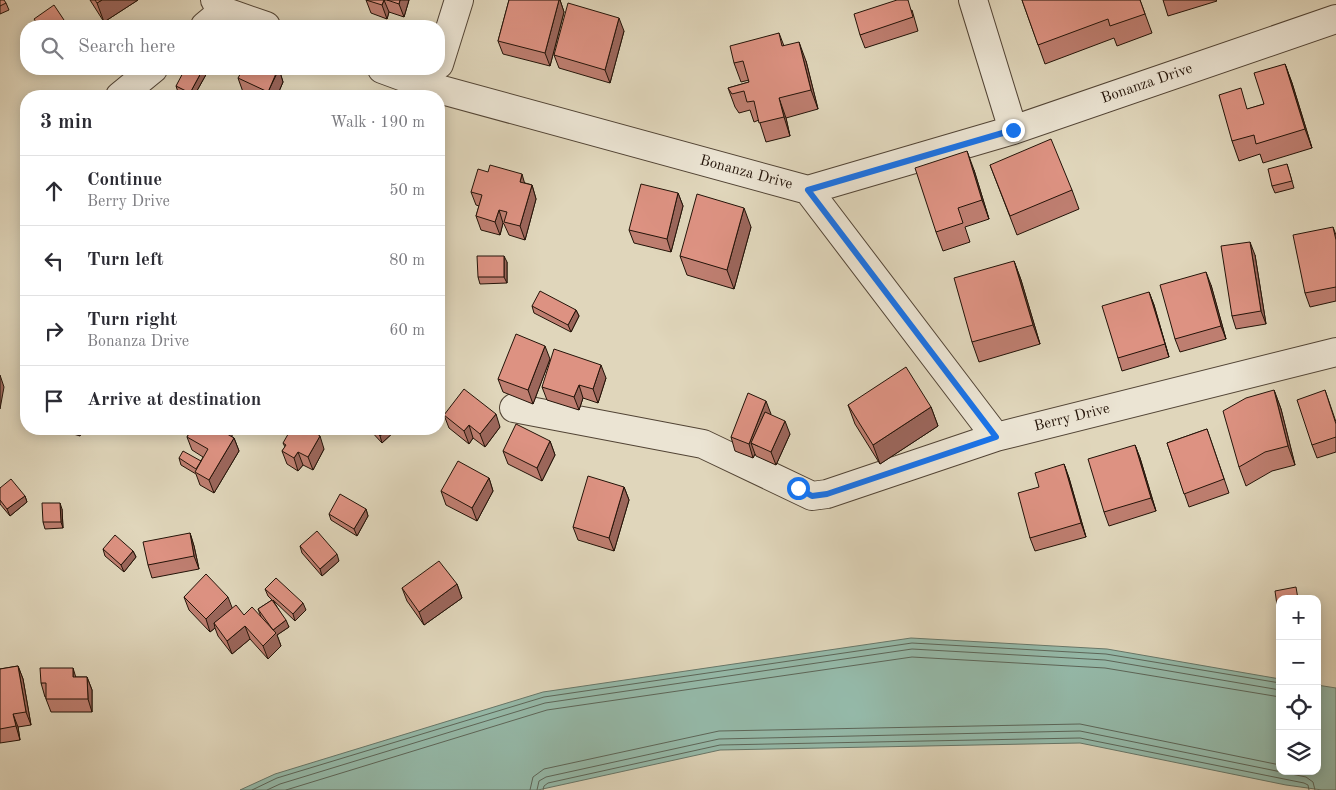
<!DOCTYPE html>
<meta charset="utf-8">
<style>
body{margin:0;font-family:"Old Standard TT",serif;background:#f2f2f3;color:#2b2b33}
.controls{position:absolute;right:15px;bottom:15px;display:grid;overflow:hidden;border-radius:10px;box-shadow:0 2px 12px #0003}
.controls button{width:45px;height:45px;display:grid;place-items:center;padding:0;border:0;border-bottom:1px solid #e1e1e2;background:#fff;color:#2b2b33;font:25px sans-serif}
.stop{position:absolute;width:15px;height:15px;margin:-11px;border:4px solid #1a73e8;border-radius:50%;background:#fff}
.stop.end{background:#1a73e8;border-color:#fff;box-shadow:0 1px 5px #0008}
.list{margin:0;padding:0;list-style:none}
h2{display:flex;justify-content:space-between;align-items:center;height:65px;margin:0;padding:0 20px;font-size:21px}
h2 small{font-size:16px;font-weight:400;color:#7c7c81}
.list li{display:grid;grid-template-columns:32px 1fr auto;gap:15px;align-items:center;box-sizing:border-box;height:70px;padding:0 20px;border-top:1px solid #e1e1e2}
.list b{display:block;font-size:19px;white-space:nowrap}
.list p{margin:0;font-size:16px;white-space:nowrap;color:#7c7c81}
.list em{font-size:16px;font-style:normal;color:#7c7c81}
.icon{flex:none;width:28px;height:28px;fill:none;stroke:currentColor;stroke-width:2;stroke-linecap:round;stroke-linejoin:round}
.map{position:relative;flex:none;width:1336px;height:790px;overflow:hidden}
.search{position:absolute;background:#fff;box-shadow:0 2px 12px #0003;left:20px;top:20px;width:425px;height:55px;display:flex;align-items:center;gap:12px;box-sizing:border-box;padding:0 18px;border-radius:20px;color:#7c7c81;font-size:19px}
.panel{position:absolute;background:#fff;box-shadow:0 2px 12px #0003;left:20px;top:90px;width:425px;height:345px;border-radius:20px}
.map>svg:first-child{display:block}
</style>
<div class="map">
<svg width="1336" height="790" viewBox="0 0 1336 790">
<rect width="100%" height="100%" fill="#e0d6bb"/>
<filter id="stains"><feTurbulence type="fractalNoise" baseFrequency=".004" numOctaves="4"/><feColorMatrix values="0 0 0 0 .2 0 0 0 0 .09 0 0 0 0 .02 0 0 0 .5 -.17"/></filter>
<radialGradient id="worn" r=".72"><stop offset=".6" stop-color="#630" stop-opacity="0"/><stop offset="1" stop-color="#630" stop-opacity=".3"/></radialGradient>
<path fill="#95baaa" stroke="#677769" d="M911,638L1107,649L1280,679V771H1317V685L1336,688V790H1322L1286,785L1080,743L720,750L538,790H240L275,774L543,692Z"/>
<g fill="none" stroke-linecap="round" stroke-linejoin="round">
<path stroke="#5c6659" stroke-width="1" d="M252,790L277,778L544,697L912,643L1106,654L1280,683
M267,790L280,784L545,703L912,649L1105,660L1280,690
M286,790L547,710L912,657L1105,668L1280,697
M530,790L533,777L544,769L719,731L1080,724L1280,765
M537,790L539,781L546,777L719,739L1080,731L1306,777L1313,782L1315,790
M543,790L544,786L548,783L720,745L1080,738L1304,783L1308,785L1309,790"/>
<defs>
<path id="minor" d="M215,0L223,11L266,26
M973,0L1013,130
M205,26L223,11
M439,64L459,0
M382,69L431,87L808,190L1013,130L1336,19
M120,96L153,69
M808,190L996,437
M514,408L703,444L812,496L827,494L996,437L1336,352"/>
</defs>
<use href="#minor" stroke="#524435" stroke-width="30"/>
<use href="#minor" stroke="#ebe4d3" stroke-width="28"/>
</g>
<path fill="#be7e70" stroke="#231308" d="M0,0L6,3L9,10L0,14Z
M90,0H138L104,22Z
M366,0H409L404,17L389,12L387,19L371,13Z
M509,0H560L564,12L550,66L503,54L498,41Z
M1022,0H1140L1152,33L1117,46L1114,38L1045,64Z
M1163,0H1216L1217,1L1168,16Z
M912,10L918,31L865,48L860,35Z
M624,31L610,83L559,68L554,55Z
M779,33L784,46L806,61L818,109L786,118L790,136L766,142L759,120L754,122L750,110L739,113L735,107L728,88L749,82V80L741,82L734,63Z
M1285,64L1292,83L1312,148L1263,163L1260,154L1239,161L1232,141L1248,109L1264,104Z
M279,69L283,82L277,96H252L243,92L238,78Z
M208,71L194,96H185L178,92L176,86Z
M1287,164L1294,188L1275,193L1272,186Z
M990,165L1072,190L1079,209L1017,235Z
M974,170L989,219L965,227L970,242L943,251L936,232Z
M488,172L532,185L536,199L525,240L509,235L504,224L503,223L500,235L481,230L476,216L479,206L476,205L471,192Z
M678,193L683,206L671,252L634,243L629,230Z
M751,227L734,289L687,275L680,256Z
M1333,227L1336,235V301L1310,307L1305,293Z
M1255,255L1266,324L1236,329L1232,316Z
M1014,261L1021,280L1040,344L979,362L972,342Z
M507,262V283L480,284L478,277Z
M1211,285L1226,339L1180,352L1175,339Z
M1149,292L1154,305L1169,357L1122,371L1118,358Z
M532,306L576,310L579,316L571,332L534,313Z
M550,359L533,404L503,392L498,379Z
M606,378L598,403L583,398L579,410L547,400L542,387Z
M1274,390L1281,409L1295,465L1272,471L1246,486L1239,467Z
M1325,390L1336,422V452L1317,458L1312,445Z
M848,405L931,407L938,426L880,464L855,424Z
M771,414L770,415L790,434L776,465L756,456L755,454L753,458L735,451L731,437Z
M444,415L500,427L485,447L473,438L469,444L449,428Z
M57,429H82L80,436Z
M192,429H236L231,436L234,438L239,451L214,493L200,485L196,474L181,465L179,458L201,461L203,457L192,450L187,437Z
M369,429H397L382,443Z
M1207,429L1229,493L1189,507L1167,443Z
M550,441L555,455L542,481L508,464L503,451Z
M283,443L324,449L313,470L303,465L298,471L287,464L282,451L285,447Z
M1135,445L1140,458L1156,511L1109,526L1104,512Z
M1064,464L1069,478L1086,537L1035,551L1030,538L1039,487Z
M489,478L493,491L477,521L446,505L441,491Z
M624,487L629,500L614,551L578,540L573,527Z
M0,488L25,496L27,502L10,516L0,504Z
M62,509L63,528L45,529L43,522Z
M366,509L368,516L357,536L331,520L329,514Z
M190,533L194,546L199,569L152,578L148,565Z
M300,546L339,561L322,576L302,553Z
M103,549L133,551L136,557L124,572L105,556Z
M457,584L462,598L424,625L407,601L402,588Z
M265,589L306,610L295,621L273,600L289,627L277,635L281,646L268,659L250,639L232,654L218,636L215,628L210,632L189,610L184,597L232,608L244,615L261,617L258,609L272,600L268,596Z
M18,666L23,679L31,725L18,727L20,740L0,743V669Z
M76,677H87L92,690V712H51L46,699V697H45L41,683Z"/>
<path fill="#9b665b" stroke="#231308" d="M102,0H138L104,22L97,3Z
M384,0L389,12L387,19L382,5Z
M400,0H409L404,17L399,4Z
M559,0H560L564,12L550,66L545,53Z
M619,18L624,31L610,83L605,70Z
M799,42L806,61L818,109L811,90Z
M1285,64L1292,83L1312,148L1305,129Z
M203,69H208V71L194,96H191L190,93Z
M279,69L283,82L277,96H269L268,92Z
M779,98L786,118L790,136L784,117Z
M967,151L974,170L989,219L982,200Z
M522,174L526,188L520,182Z
M532,185L536,199L525,240L520,226Z
M678,193L683,206L671,252L667,239Z
M744,208L751,227L734,289L727,270Z
M499,210L503,223L500,235L495,222Z
M1250,242L1255,255L1266,324L1261,311Z
M504,256L507,262V283L504,277Z
M1014,261L1021,280L1040,344L1033,325Z
M1206,272L1211,285L1226,339L1221,326Z
M1149,292L1154,305L1169,357Z
M439,297L441,302L439,307Z
M576,310L579,316L571,332L568,325Z
M545,346L550,359L533,404L528,390Z
M601,365L606,378L598,403L593,389Z
M0,375L4,387L0,409Z
M579,385L583,398L579,410L574,397Z
M1274,390L1281,409L1295,465L1288,446Z
M766,401L771,414L758,446L751,443L755,454L753,458L749,444Z
M931,407L938,426L880,464L873,445Z
M496,414L500,427L485,447L480,434Z
M785,421L790,434L776,465L771,452Z
M469,425L473,438L469,444L464,431Z
M77,429H82L80,436Z
M223,429H236L227,444L222,431Z
M388,429H397L382,443L380,436Z
M320,436L324,449L313,470L308,457Z
M234,438L239,451L214,493L209,480Z
M550,441L555,455L542,481L537,468Z
M1135,445L1140,458L1156,511L1151,498Z
M298,452L303,465L298,471L294,458Z
M1064,464L1069,478L1086,537L1081,523Z
M489,478L493,491L477,521L472,508Z
M624,487L629,500L614,551L609,538Z
M25,496L27,502L10,516L7,509Z
M60,503L62,509L63,528L61,522Z
M366,509L368,516L357,536L354,529Z
M190,533L194,546L199,569L194,556Z
M133,551L136,557L124,572L121,565Z
M337,554L339,561L322,576L320,569Z
M457,584L462,598L424,625L419,612Z
M228,597L233,610L214,623L215,628L210,632L206,619Z
M303,603L306,610L295,621L293,614Z
M286,620L289,627L277,635L281,646L268,659L263,646L273,630Z
M245,626L250,639L232,654L227,641Z
M18,666L23,679L31,725L26,712Z
M73,668L77,681L73,677Z
M87,677L92,690V712L88,699Z
M13,714L18,727L20,740L16,726Z"/>
<path fill="#dd9282" stroke="#231308" d="M0,0H4L6,3L0,6Z
M95,0H102L97,3Z
M366,0H384L382,5Z
M387,0H400L399,4Z
M509,0H559L545,53L498,41Z
M897,0H908L913,17L860,35L854,14Z
M1022,0H1140L1145,14L1110,26L1108,19L1038,45Z
M568,3L619,18L605,70L554,55Z
M54,5L68,26H39L34,19Z
M779,33L782,46L799,42L811,90L779,98L784,117L759,123L754,101L747,102L744,91L732,94L728,88L749,82L743,61L734,63L730,46Z
M1285,64L1305,129L1256,144L1254,135L1232,141L1219,95L1241,88L1247,109L1264,104L1254,73Z
M185,69H203L190,93L176,86Z
M243,69H278L268,92L238,78Z
M1051,139L1072,190L1010,216L990,165Z
M967,151L982,200L958,208L963,223L936,232L915,168Z
M1287,164L1292,181L1272,186L1268,169Z
M490,165L522,174L520,182L532,185L520,226L504,222L507,212L499,210L495,222L476,216L482,195L471,192L478,169L488,172Z
M641,184L678,193L667,239L629,230Z
M697,194L744,208L727,270L680,256Z
M1333,227L1336,240V287L1305,293L1293,235Z
M1250,242L1261,311L1232,316L1221,246Z
M477,256H504V277H478Z
M1014,261L1033,325L972,342L954,278Z
M1206,272L1221,326L1175,339L1160,285Z
M540,291L576,310L568,325L532,306Z
M1149,292L1165,344L1118,358L1102,306Z
M516,334L545,346L528,390L498,379Z
M554,349L601,365L593,389L579,385L574,397L542,387Z
M906,367L931,407L873,445L848,405Z
M464,389L496,414L480,434L469,425L464,431L444,415Z
M1274,390L1288,446L1265,452L1239,467L1223,411L1246,398Z
M1325,390L1336,424V437L1312,445L1297,400Z
M748,393L766,401L749,444L731,437Z
M765,412L785,421L771,452L751,443Z
M516,424L550,441L537,468L503,451Z
M192,429H205L214,434L216,430L214,429H223L222,431L234,438L209,480L195,472L208,449L187,437Z
M291,429H310L320,436L308,457L298,452L294,458L282,451L286,445L283,443Z
M373,429H388L380,436Z
M1207,429L1224,479L1184,494L1167,443Z
M1135,445L1151,498L1104,512L1088,459Z
M183,451L201,461L196,469L179,458Z
M458,461L489,478L472,508L441,491Z
M1064,464L1081,523L1030,538L1018,493L1039,487L1035,473Z
M588,476L624,487L609,538L573,527Z
M11,479L25,496L7,509L0,500V488Z
M340,494L366,509L354,529L329,514Z
M42,503H60L61,522H43Z
M317,531L337,554L320,569L300,546Z
M190,533L194,556L148,565L143,542Z
M115,535L133,551L121,565L103,549Z
M439,561L457,584L419,612L402,588Z
M206,574L228,597L206,619L184,597Z
M276,578L303,603L293,614L265,589Z
M1296,587L1298,599H1280V612H1278L1275,591Z
M272,600L286,620L273,630L258,609Z
M236,605L244,615L252,607L276,633L263,646L245,626L227,641L214,623Z
M18,666L26,712L13,714L16,726L0,729V669Z
M40,668H73V677H87L88,699H46V683H41Z"/>
<g fill="none" stroke-linecap="round" stroke-linejoin="round">
<path stroke="#1a73e8" stroke-width="6" d="M798,488L812,496L827,494L996,437L808,190L1013,130"/>
</g>
<g text-anchor="middle" dominant-baseline="central" stroke-width="5" stroke-linejoin="round" paint-order="stroke">
<g font-size="15" fill="#231308" stroke="#ebe4d3">
<text transform="translate(1147 84) rotate(-19)">Bonanza Drive</text>
<text transform="translate(746 173) rotate(15)">Bonanza Drive</text>
<text transform="translate(1072 418) rotate(-14)">Berry Drive</text>
</g>
</g>
<rect width="100%" height="100%" filter="url(#stains)"/>
<rect width="100%" height="100%" fill="url(#worn)"/>
</svg>
<div class="controls">
<button>+</button>
<button>−</button>
<button><svg class="icon" aria-label="locate" viewBox="0 0 24 24"><circle cx="12" cy="12" r="6"/><path d="M12 2v4M12 18v4M2 12h4M18 12h4"/></svg></button>
<button><svg class="icon" aria-label="layers" viewBox="0 0 24 24"><path d="M12 4l9 5-9 5-9-5zM3 14l9 5 9-5"/></svg></button>
</div>
<div class="stop" style="left:798px;top:488px"></div>
<div class="stop end" style="left:1013px;top:130px"></div>
<div class="search"><svg class="icon" aria-label="search" viewBox="0 0 24 24"><circle cx="10" cy="10" r="6"/><path d="M15 15l6 6"/></svg>Search here</div>
<section class="panel">
<h2>3 min<small>Walk · 190 m</small></h2>
<ul class="list">
<li><svg class="icon" aria-label="ahead" viewBox="0 0 24 24"><path d="M12 20V5M6 11l6-6 6 6"/></svg><div><b>Continue</b><p>Berry Drive</p></div><em>50 m</em></li>
<li><svg class="icon" aria-label="left" viewBox="0 0 24 24"><path d="M17 20v-9H6M10 6l-5 5 5 5"/></svg><div><b>Turn left</b></div><em>80 m</em></li>
<li><svg class="icon" aria-label="right" viewBox="0 0 24 24"><path d="M7 20v-9h11M14 6l5 5-5 5"/></svg><div><b>Turn right</b><p>Bonanza Drive</p></div><em>60 m</em></li>
<li><svg class="icon" aria-label="arrive" viewBox="0 0 24 24"><path d="M6 21V4h12l-3 4 3 4H6"/></svg><div><b>Arrive at destination</b></div></li>
</ul>
</section>
</div>
